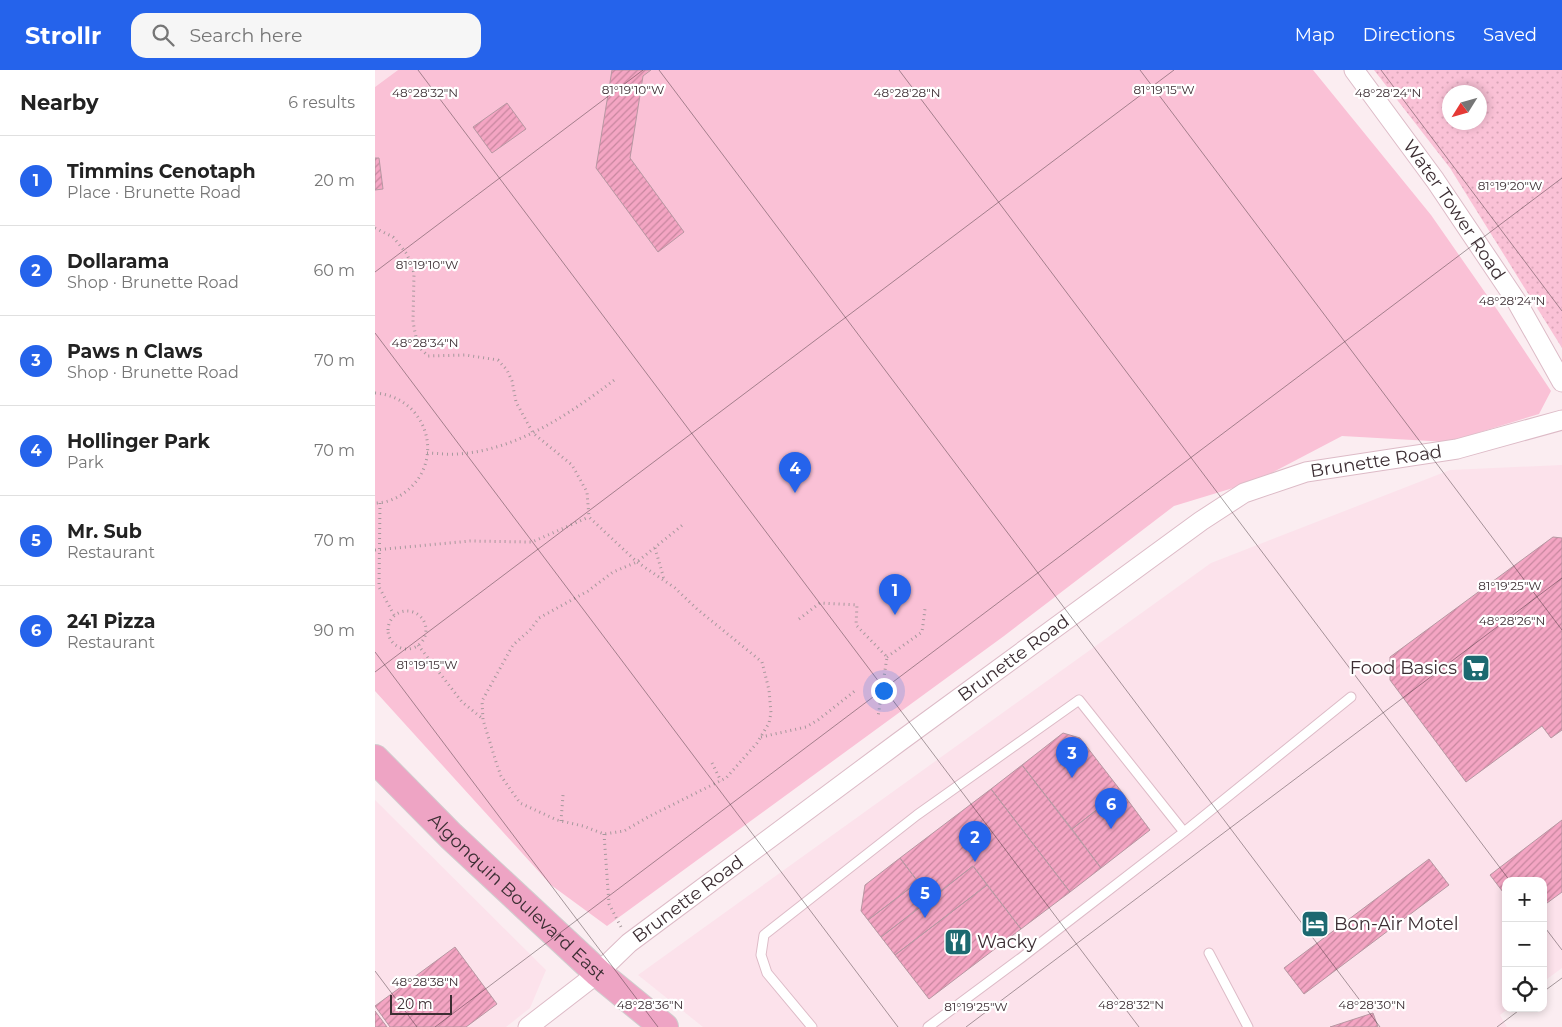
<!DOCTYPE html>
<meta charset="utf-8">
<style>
body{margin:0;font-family:Montserrat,sans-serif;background:#f6f6f6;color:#222}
.controls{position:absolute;right:15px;bottom:15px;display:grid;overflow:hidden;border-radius:10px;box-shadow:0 2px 8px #0003}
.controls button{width:45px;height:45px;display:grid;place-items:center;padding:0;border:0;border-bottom:1px solid #e0e0e0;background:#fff;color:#222;font:25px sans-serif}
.compass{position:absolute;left:1067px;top:15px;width:45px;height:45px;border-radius:50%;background:#fff;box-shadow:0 2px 8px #0003;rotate:233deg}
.scale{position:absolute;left:15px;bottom:12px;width:62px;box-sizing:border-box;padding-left:5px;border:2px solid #3c2e33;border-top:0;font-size:14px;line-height:18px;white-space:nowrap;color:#3c2e33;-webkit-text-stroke:4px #fff;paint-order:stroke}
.you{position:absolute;left:508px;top:620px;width:18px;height:18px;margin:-12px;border:4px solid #fff;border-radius:50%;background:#1a73e8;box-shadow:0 0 0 8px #1a73e833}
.badge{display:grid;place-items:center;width:32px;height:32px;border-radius:50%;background:#2563eb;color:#fff;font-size:16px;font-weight:700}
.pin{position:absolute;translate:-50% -41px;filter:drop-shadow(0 1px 2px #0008)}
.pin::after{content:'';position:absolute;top:26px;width:18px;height:15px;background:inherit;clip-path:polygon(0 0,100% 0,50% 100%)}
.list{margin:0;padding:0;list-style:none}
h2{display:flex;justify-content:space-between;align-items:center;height:65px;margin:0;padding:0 20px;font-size:21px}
h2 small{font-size:16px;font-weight:400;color:#767676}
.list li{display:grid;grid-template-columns:32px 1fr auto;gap:15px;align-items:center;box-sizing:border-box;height:90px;padding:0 20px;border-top:1px solid #e0e0e0}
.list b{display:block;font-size:19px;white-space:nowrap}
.list p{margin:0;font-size:16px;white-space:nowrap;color:#767676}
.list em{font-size:16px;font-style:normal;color:#767676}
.icon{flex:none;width:28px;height:28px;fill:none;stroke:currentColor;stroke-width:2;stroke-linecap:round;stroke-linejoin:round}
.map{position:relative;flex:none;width:1187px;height:957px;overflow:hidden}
header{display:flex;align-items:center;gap:30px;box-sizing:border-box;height:70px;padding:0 25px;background:#2563eb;color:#fff}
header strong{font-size:24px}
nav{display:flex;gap:28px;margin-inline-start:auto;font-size:18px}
.search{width:350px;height:45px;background:#f6f6f6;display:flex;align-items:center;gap:12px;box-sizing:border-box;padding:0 18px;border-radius:15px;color:#767676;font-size:19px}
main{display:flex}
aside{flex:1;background:#fff}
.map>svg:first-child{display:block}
</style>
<header>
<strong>Strollr</strong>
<div class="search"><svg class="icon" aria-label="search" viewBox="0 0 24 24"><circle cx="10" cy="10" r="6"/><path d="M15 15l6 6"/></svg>Search here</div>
<nav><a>Map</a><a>Directions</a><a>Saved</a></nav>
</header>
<main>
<aside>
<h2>Nearby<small>6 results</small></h2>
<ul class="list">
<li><span class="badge">1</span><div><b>Timmins Cenotaph</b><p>Place · Brunette Road</p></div><em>20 m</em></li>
<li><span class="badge">2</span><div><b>Dollarama</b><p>Shop · Brunette Road</p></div><em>60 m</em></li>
<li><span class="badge">3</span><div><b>Paws n Claws</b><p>Shop · Brunette Road</p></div><em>70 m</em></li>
<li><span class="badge">4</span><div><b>Hollinger Park</b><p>Park</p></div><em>70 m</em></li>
<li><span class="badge">5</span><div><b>Mr. Sub</b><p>Restaurant</p></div><em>70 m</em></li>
<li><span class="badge">6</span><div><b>241 Pizza</b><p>Restaurant</p></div><em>90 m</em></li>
</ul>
</aside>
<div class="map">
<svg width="1187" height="957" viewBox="0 0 1187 957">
<defs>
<pattern id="grass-dots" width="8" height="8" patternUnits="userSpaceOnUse" patternTransform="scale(1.25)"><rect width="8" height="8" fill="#fac1d6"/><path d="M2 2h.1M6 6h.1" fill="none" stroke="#d7a6b8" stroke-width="1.8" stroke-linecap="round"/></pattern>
<pattern id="building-hatch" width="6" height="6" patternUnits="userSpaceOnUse" patternTransform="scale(1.25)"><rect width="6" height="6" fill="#f4a5c3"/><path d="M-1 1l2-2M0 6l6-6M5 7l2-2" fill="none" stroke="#c7879f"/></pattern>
</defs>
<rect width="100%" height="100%" fill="#fbedf1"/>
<path fill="#fce2eb" d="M0,0H23L0,17Z
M1187,395V898L1168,912V811H1131V938H1134L1125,945L1132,957H328L263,905L836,493L1075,400Z
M0,730L171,900L155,938L131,957H0Z"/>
<path fill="url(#grass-dots)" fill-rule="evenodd" d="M999,0H1187V278L1075,98ZM1074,22H1104V52H1074Z"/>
<path fill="#fac1d6" d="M23,0H938L1056,145L1123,241L1176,321L1164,344L1073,372L967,366L881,411L799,436L629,566L232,856L176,815L0,621V17Z"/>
<path fill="url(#building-hatch)" stroke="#b797a2" d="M237,0H276L268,6L255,88L309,162L283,182L221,98Z
M132,33L151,59L117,83L98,57Z
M0,88H4L8,119L0,120Z
M1178,467L1187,468V660L1176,668L1167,656L1091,712L1015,610V587Z
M688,663L705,668L746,721L697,759L647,695Z
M647,695L726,798L695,822L616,719Z
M616,719L695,822L646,859L598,796L556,829L525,788Z
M746,721L775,760L726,798L697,759Z
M1187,750V822L1168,836V811H1131V826L1115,805Z
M525,788L543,812L493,850L486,841L490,815Z
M1054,789L1074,815L929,924L909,898Z
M598,796L612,815L520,885L506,867Z
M543,812L556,829L506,867L493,850Z
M612,815L646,859L554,929L520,885Z
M80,877L122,934L91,957H15L0,936Z
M0,941L12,957H0Z
M998,943L1003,957H955Z"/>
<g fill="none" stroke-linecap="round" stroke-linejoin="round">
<defs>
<path id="lane" d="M834,883L873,957
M437,957L392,903L386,885L389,865L542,745L704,630L809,762
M553,957L646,888L809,762L976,627"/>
<g id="street">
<path id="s1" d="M979,0L1060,110L1142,232L1187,312"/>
<path id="s2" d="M153,957L223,903L254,873L524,672L826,451L869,423L931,402L1082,379L1187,350"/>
</g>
<g id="primary">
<path id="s3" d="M0,689L76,766L223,903L289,957"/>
</g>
</defs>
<use href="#lane" stroke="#ddbbc7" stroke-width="11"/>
<use href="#street" stroke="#ddbbc7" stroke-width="21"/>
<use href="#primary" stroke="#d0cdce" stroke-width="30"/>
<path stroke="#a6989c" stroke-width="3" stroke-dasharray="1 4" stroke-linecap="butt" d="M0,158L18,167L32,184L39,203L38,252L41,267L45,278L53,286L90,285L123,290L132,300L137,311L141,332L158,363L197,395L212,422L214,447L262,492L300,518L322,539L387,592L394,620L396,643L394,653L382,673L351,708L273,747L249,761L229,764L208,756L182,750L145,733L126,706L122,695L108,650L107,631L138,575L155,560L164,548L213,521L238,502L262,492L310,453
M0,323C53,327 72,392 29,423C21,429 10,433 0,433
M52,383C63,383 73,385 83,384C143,380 196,343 242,308
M5,433L4,517L19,545
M280,478L289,509
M0,480L95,471L157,472L214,447
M13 560a19 19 0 1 1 38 0a19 19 0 1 1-38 0Z
M424,549L445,533L482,535L481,555L512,587L503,647
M43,575L87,632L108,649
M512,587L547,562L550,539
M386,667L431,657L443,650L481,620
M337,693L346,711
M186,751L188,725
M229,764L234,834L246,857"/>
<use href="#lane" stroke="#fff" stroke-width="9"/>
<use href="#street" stroke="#fff" stroke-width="19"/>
<use href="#primary" stroke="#eea4c4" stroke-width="28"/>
</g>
<path fill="none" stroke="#3c2e33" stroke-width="1" stroke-opacity="0.45" d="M43,0L764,957M284,0L1005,957M524,0L1135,811M765,0L1187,560M1006,0L1187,241M0,202L268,0M0,263L523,957M0,582L283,957M0,602L799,0M1168,855L1187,880M0,901L42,957M1168,922L1187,908M60,957L1187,108M591,957L1187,508M1122,957L1147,938"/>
<defs>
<symbol id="supermarket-square" viewBox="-11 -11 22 22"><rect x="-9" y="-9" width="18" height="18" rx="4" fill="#1c6970" stroke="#fff"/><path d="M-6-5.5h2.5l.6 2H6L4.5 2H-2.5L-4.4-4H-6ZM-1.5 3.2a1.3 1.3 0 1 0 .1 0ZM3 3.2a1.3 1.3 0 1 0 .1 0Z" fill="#fff"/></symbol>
<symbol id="hotel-square" viewBox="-11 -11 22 22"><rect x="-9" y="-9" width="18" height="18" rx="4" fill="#1c6970" stroke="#fff"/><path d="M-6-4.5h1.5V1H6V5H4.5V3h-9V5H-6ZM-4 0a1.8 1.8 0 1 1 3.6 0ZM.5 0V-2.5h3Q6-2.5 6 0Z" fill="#fff"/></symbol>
<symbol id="restaurant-square" viewBox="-11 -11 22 22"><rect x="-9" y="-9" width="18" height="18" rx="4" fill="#1c6970" stroke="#fff"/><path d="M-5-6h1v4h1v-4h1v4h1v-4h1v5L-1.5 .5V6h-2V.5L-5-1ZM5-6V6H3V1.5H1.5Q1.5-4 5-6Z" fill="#fff"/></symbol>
</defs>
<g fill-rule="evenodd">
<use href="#supermarket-square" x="1085" y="582" width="32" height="32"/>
<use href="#hotel-square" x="924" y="838" width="32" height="32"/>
<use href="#restaurant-square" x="567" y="856" width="32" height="32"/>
</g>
<g text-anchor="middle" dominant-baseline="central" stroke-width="4.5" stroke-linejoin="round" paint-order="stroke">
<g font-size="18" fill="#3c2e33" stroke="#fff">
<text stroke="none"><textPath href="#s1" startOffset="172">Water Tower Road</textPath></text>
<text stroke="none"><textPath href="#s2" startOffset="1030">Brunette Road</textPath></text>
<text stroke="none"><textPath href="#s2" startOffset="610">Brunette Road</textPath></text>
<text stroke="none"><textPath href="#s3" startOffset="198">Algonquin Boulevard East</textPath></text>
<text stroke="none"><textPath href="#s2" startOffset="205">Brunette Road</textPath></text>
</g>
<g font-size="18" fill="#3c2e33" stroke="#fff" text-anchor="start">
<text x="1082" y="598" text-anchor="end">Food Basics</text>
<text x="959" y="854">Bon-Air Motel</text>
<text x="602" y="872">Wacky</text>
</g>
</g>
<g font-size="12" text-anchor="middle" fill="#3c2e33" stroke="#fff" stroke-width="4.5" stroke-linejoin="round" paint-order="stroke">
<text x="258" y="24">81°19'10"W</text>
<text x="789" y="24">81°19'15"W</text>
<text x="50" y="27">48°28'32"N</text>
<text x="532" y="27">48°28'28"N</text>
<text x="1013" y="27">48°28'24"N</text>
<text x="1135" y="120">81°19'20"W</text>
<text x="52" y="199">81°19'10"W</text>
<text x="1137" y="235">48°28'24"N</text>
<text x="50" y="277">48°28'34"N</text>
<text x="1135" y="520">81°19'25"W</text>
<text x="1137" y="555">48°28'26"N</text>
<text x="52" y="599">81°19'15"W</text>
<text x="50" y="916">48°28'38"N</text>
<text x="275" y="939">48°28'36"N</text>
<text x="756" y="939">48°28'32"N</text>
<text x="997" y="939">48°28'30"N</text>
<text x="601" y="941">81°19'25"W</text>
</g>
</svg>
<div class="controls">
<button>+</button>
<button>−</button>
<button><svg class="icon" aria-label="locate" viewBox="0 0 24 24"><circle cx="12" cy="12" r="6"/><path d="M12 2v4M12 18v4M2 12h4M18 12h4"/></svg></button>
</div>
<svg class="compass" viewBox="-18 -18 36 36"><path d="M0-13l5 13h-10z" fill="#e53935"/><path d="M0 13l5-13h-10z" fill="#767676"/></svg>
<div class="scale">20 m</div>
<div class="you"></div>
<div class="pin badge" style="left:520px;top:545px">1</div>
<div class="pin badge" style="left:600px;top:792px">2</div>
<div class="pin badge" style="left:697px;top:708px">3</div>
<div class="pin badge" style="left:420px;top:423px">4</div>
<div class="pin badge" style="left:550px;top:848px">5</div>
<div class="pin badge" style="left:736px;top:759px">6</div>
</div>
</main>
